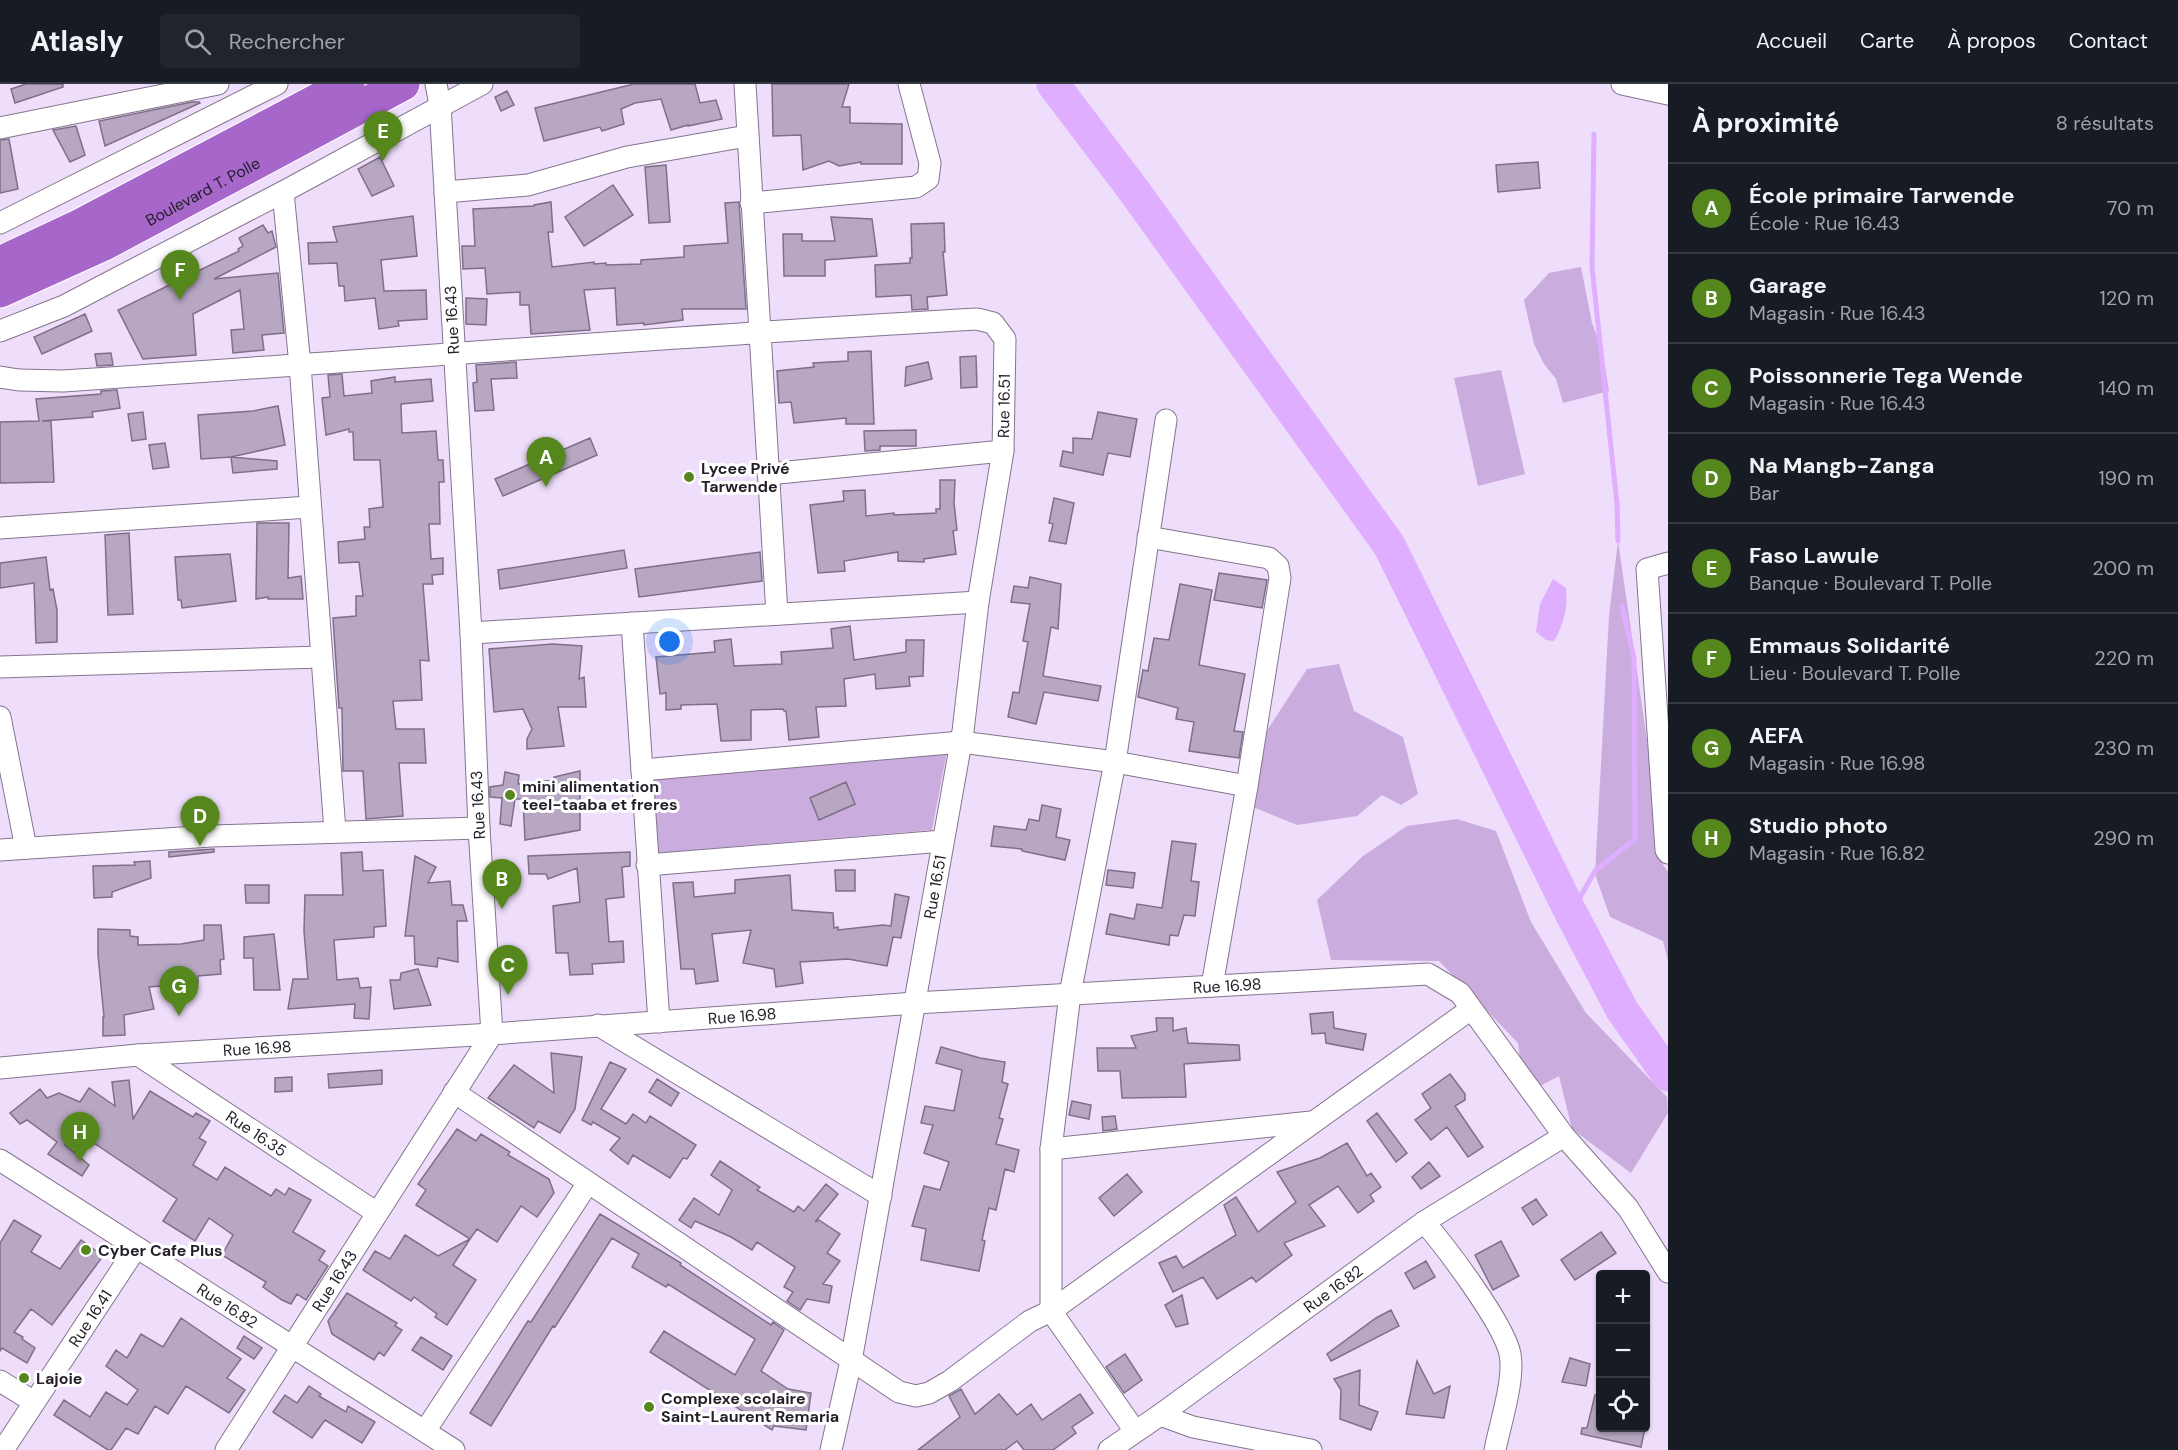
<!DOCTYPE html>
<html lang="fr">
<meta charset="utf-8">
<style>
body{margin:0;font-family:"DM Sans",sans-serif;background:#20242c;color:#f1f3f6}
.controls{position:absolute;right:18px;bottom:18px;display:grid;overflow:hidden;border-radius:6px;box-shadow:0 2px 4px #0004}
.controls button{width:54px;height:54px;display:grid;place-items:center;padding:0;border:0;border-bottom:2px solid #363941;background:#171b24;color:#f1f3f6;font:30px sans-serif}
.you{position:absolute;left:670px;top:558px;width:21px;height:21px;margin:-15px;border:4px solid #fff;border-radius:50%;background:#1a73e8;box-shadow:0 0 0 9px #1a73e833}
.badge{display:grid;place-items:center;width:39px;height:39px;border-radius:50%;background:#55871c;color:#fff;font-size:20px;font-weight:700}
.pin{position:absolute;translate:-50% -50px;filter:drop-shadow(0 2px 3px #0008)}
.pin::after{content:'';position:absolute;top:32px;width:21px;height:18px;background:inherit;clip-path:polygon(0 0,100% 0,50% 100%)}
.list{margin:0;padding:0;list-style:none}
h2{display:flex;justify-content:space-between;align-items:center;height:78px;margin:0;padding:0 24px;font-size:26px}
h2 small{font-size:20px;font-weight:400;color:#9ea1a6}
.list li{display:grid;grid-template-columns:39px 1fr auto;gap:18px;align-items:center;box-sizing:border-box;height:90px;padding:0 24px;border-top:2px solid #363941}
.list b{display:block;font-size:22px;white-space:nowrap}
.list p{margin:0;font-size:20px;white-space:nowrap;color:#9ea1a6}
.list em{font-size:20px;font-style:normal;color:#9ea1a6}
.icon{flex:none;width:33px;height:33px;fill:none;stroke:currentColor;stroke-width:2;stroke-linecap:round;stroke-linejoin:round}
.map{position:relative;flex:none;width:1668px;height:1366px;overflow:hidden}
header{display:flex;align-items:center;gap:36px;box-sizing:border-box;height:84px;padding:0 30px;background:#171b24;border-bottom:2px solid #363941}
header strong{font-size:28px}
nav{display:flex;gap:33px;margin-inline-start:auto;font-size:21px}
.search{width:420px;height:54px;background:#20242c;display:flex;align-items:center;gap:15px;box-sizing:border-box;padding:0 21px;border-radius:6px;color:#9ea1a6;font-size:22px}
main{display:flex}
aside{flex:1;background:#171b24}
.map>svg:first-child{display:block}
</style>
<header>
<strong>Atlasly</strong>
<div class="search"><svg class="icon" aria-label="search" viewBox="0 0 24 24"><circle cx="10" cy="10" r="6"/><path d="M15 15l6 6"/></svg>Rechercher</div>
<nav><a>Accueil</a><a>Carte</a><a>À propos</a><a>Contact</a></nav>
</header>
<main>
<div class="map">
<svg width="1668" height="1366" viewBox="0 0 1668 1366">
<rect width="100%" height="100%" fill="#efdefb"/>
<path fill="#caacde" d="M1581,183L1592,239L1602,265L1609,307L1563,319L1556,295L1544,280L1534,260L1524,216L1549,189Z
M1501,286L1525,390L1478,402L1454,294Z
M1618,457L1656,718L1662,779L1668,788V877L1663,857L1610,833L1595,790L1609,532Z
M1339,580L1354,627L1403,653L1418,710L1401,721L1382,711L1357,732L1297,741L1253,723L1257,662L1307,585Z
M947,667L932,746L658,769L651,694Z
M1457,735L1496,747L1531,838L1586,929L1667,1013L1668,1029L1631,1089L1572,1045L1559,992L1540,1002L1520,975L1518,959L1439,877L1331,876L1317,816L1363,772L1407,742Z"/>
<path fill="#dfaefe" d="M1553,495L1566,504C1568,524 1564,539 1554,557L1546,556L1536,548L1540,520Z"/>
<g fill="none" stroke-linecap="round" stroke-linejoin="round">
<path stroke="#dfaefe" stroke-width="5" d="M1594,50L1592,183L1617,420L1618,457
M1571,829L1595,787L1635,755L1634,574L1622,522"/>
<path stroke="#dfaefe" stroke-width="33" d="M1053,0L1132,104L1389,461L1571,829L1622,926L1668,991"/>
</g>
<path fill="#b7a7c2" stroke="#7f6f89" stroke-width="1.5" d="M26,0H63V3L15,19L11,5Z
M634,0H695L700,19L716,16L722,35L688,42V41L671,46L661,15L635,19L621,25L624,40L602,47L600,43L544,57L535,24Z
M772,0H849L842,23H850V39L902,40V80H861V78L839,82L829,77L803,86L801,51L773,52Z
M507,7L514,21L501,27L495,13Z
M192,18H199L200,19L105,62L99,37Z
M76,42L85,71L70,78L53,46Z
M9,55L18,105L0,109V56Z
M380,73L394,102L372,112L358,85Z
M1538,78L1540,104L1498,108L1496,81Z
M666,81L670,138L649,139L645,83Z
M613,101L633,131L584,162L565,133Z
M551,118L553,148H548L552,183L594,178V180L606,179V181L641,180V176L684,173V162L728,159L725,119L739,118L746,225H682L683,236L644,241V239L617,241L615,204L584,206L590,246L531,250L529,221H520V208L487,210L485,184L463,185L462,162H475L473,125L534,122V121Z
M413,132L417,172L381,176L384,207L426,206L427,235L398,237L399,242L379,245L375,214L345,217L344,202H339L337,179L309,180L308,159L337,158L333,143Z
M831,133L872,135L877,172L825,176V192H784L783,150H802V157H835Z
M944,139L945,168H943L947,211L927,213L928,225L912,226L911,211L876,213L875,181L910,179V174H912L911,140Z
M263,141L268,149L272,147L276,163L214,195L278,189L284,249L262,251L264,266L233,269L231,246L244,245L240,206L193,230L196,271L143,275L118,226L239,167L238,165L243,162L239,154Z
M466,214L487,215L486,241L466,240Z
M85,230L92,247L42,270L34,253Z
M871,267L874,340H846V334L794,339L791,318L779,319L777,287L814,283L813,279L848,277V268Z
M111,269L113,281L97,282L95,270Z
M976,272L977,303L961,304L960,273Z
M516,278L517,294L491,295L494,326L475,327L473,299L477,298L476,281Z
M928,278L932,295L905,302L906,283Z
M342,290L344,312L372,309L371,297L395,293V298L431,295L433,317L401,320L402,349L436,347L438,376H443L444,398H439L440,440H429L431,475L443,474V490L432,491L433,500H423L429,577L420,576L422,616L393,617L396,645H424L426,679H399L403,732L366,735L363,687H343L342,624H339L333,534L356,532V512H363L359,478L339,479L338,458L365,455L364,443H370L369,425L383,423L380,376H354L353,348H349V345L326,351L322,314L330,313L328,291Z
M117,306L120,324L92,328L93,333L42,337H51L54,398L0,399V338L39,337L36,315L101,310V307Z
M278,322L285,361L231,373L277,377V385L233,389L231,373L201,375L198,331L253,327Z
M143,328L146,355L132,357L128,330Z
M1098,328L1137,335L1130,373L1108,369L1103,391L1060,382L1063,367L1073,369V354L1092,355Z
M916,346V362H880V366L865,367L864,347Z
M590,354L597,371L503,412L495,395Z
M165,359L169,383L153,385L149,361Z
M940,396H955L954,419L957,446L953,447L956,470L924,475V478L898,477V468L844,477L845,487L818,489L810,421L844,417L843,407L865,406L866,432L894,429V431L936,429V425H940Z
M1054,414L1074,419L1066,460L1049,457L1053,440L1049,439Z
M257,439H289L288,494L301,492L303,515H268V513L256,515Z
M129,449L133,530L108,531L105,451Z
M624,466L627,484L500,505L498,486Z
M760,468L762,497L639,513L635,485Z
M230,470L236,517L182,524L181,516H178L175,473Z
M46,473L50,506L53,505L57,526V558L36,559L34,499L0,504V479Z
M1219,489L1267,496L1262,524L1214,516Z
M1030,493L1061,500L1058,545L1051,543L1043,592L1101,602L1098,617L1044,608L1036,640L1008,633L1013,608L1019,609L1028,558L1023,557L1030,520L1011,518L1014,502L1028,504Z
M1180,500L1212,506L1199,581L1245,590L1234,647L1243,648L1239,674L1189,667L1194,638L1176,635L1178,624L1138,613L1143,586L1148,587L1154,554L1169,556Z
M850,542L854,576L906,568V556H924L923,592L909,593L910,602L876,605L875,590L844,595L846,622L816,623L819,653L789,656L786,627H784L783,625L751,626V656L721,657L717,620L681,621V625L666,626V609L660,610L656,573L715,568L714,557L731,555L734,582L782,580L781,568L833,564L831,545Z
M553,560L582,562L579,595L584,593L586,623H558L564,662L527,665V655L532,645L523,625L494,628L489,565Z
M580,687V746L525,756L523,715H515L511,742L500,740L502,714L490,713V703L503,701L505,688L519,691L518,700L555,696L554,693Z
M846,698L855,720L819,736L810,714Z
M1042,721L1061,725L1056,753L1070,756L1065,776L1022,767V765L991,762L994,742L1026,746L1029,735L1039,737Z
M1172,757L1196,760L1191,797L1199,798L1195,832L1184,831L1178,852L1170,851L1169,861L1106,850L1110,830L1134,835L1137,820L1162,824Z
M214,765V768L169,773V768Z
M362,768L363,787L383,786L386,842L374,843V853L334,856L337,896L358,894L360,904L371,903L369,935L354,934L355,920L288,925L293,895H308L304,847L305,811H343L341,769Z
M630,768V782L622,783L624,813L606,815L609,858L623,857L624,878L592,880L593,890L570,891L568,869H556L553,822L580,818L577,784L548,795L546,790H529L528,772Z
M415,772L436,783L428,799L450,797L452,821H463L467,837H457L458,878L438,874L437,883L415,880L414,852H405Z
M150,777L151,794L112,808V813L94,814L93,782L135,781L134,778Z
M835,786H855V807H836Z
M1108,786L1135,789L1133,804L1106,801Z
M790,791L792,826L833,829L834,844L838,843V846L883,841L891,842L895,810L909,813L901,854L893,853L887,882L848,875L800,878L803,899L776,903L774,885L743,879L751,846L712,850L718,897L696,900L694,885H681L673,799L693,798L694,813L735,809V796Z
M245,801H269V819H246Z
M204,841H221L224,875L220,876L221,890L198,892V899L149,903L154,925L124,931L125,951L103,952V933H104L98,871V845L130,846V852L138,853V861L181,860L204,856Z
M274,850L280,906H254L253,874H244V853Z
M418,885L431,921L394,925L390,896H400L401,889Z
M1333,928L1334,944L1366,950L1363,966L1326,959L1325,949L1312,950L1310,930Z
M1156,934H1173V947L1186,944L1188,959L1239,961L1240,976L1184,980L1186,1013L1122,1014L1120,987H1098L1097,964H1136L1131,952L1157,947Z
M941,963L980,974L1005,978L1002,998L1008,1000L999,1034L1003,1035L996,1060L1019,1066L1014,1088L1005,1085L996,1126L989,1124L982,1156L985,1157L979,1187L921,1176L926,1145L912,1142L924,1102L940,1106L949,1078L924,1069L933,1041L921,1039L925,1022L954,1027L962,986L936,979Z
M551,969L582,973L575,1025L560,1049L538,1037L534,1044L488,1014L514,981L554,1009Z
M610,978L626,985L601,1025L626,1040L633,1030L646,1039L650,1032L696,1061L687,1075L683,1074L670,1094L633,1071L628,1080L610,1066L620,1054L593,1038L591,1041L582,1036Z
M382,986V1000L329,1004L328,990Z
M1450,990L1465,1010V1016L1455,1022L1483,1063L1468,1073L1447,1043L1431,1056L1415,1036L1431,1024L1422,1010Z
M292,993V1007L275,1008V994Z
M657,995L679,1009L671,1022L649,1008Z
M129,996L133,1035L150,1007L193,1033L196,1029L210,1037L199,1054L206,1058L193,1081L217,1096L225,1083L271,1112L276,1105L285,1111L289,1104L311,1116L293,1148L325,1167L319,1176L328,1182L306,1216L297,1210L291,1220L282,1216L263,1203L266,1198L222,1171L233,1151L209,1134L195,1157L163,1137L177,1115L76,1047L65,1061L89,1081L82,1092L48,1070L57,1058L27,1036L20,1040L10,1029L40,1005L47,1014L59,1009L80,1018L89,1004L115,1022L112,998Z
M1072,1017L1091,1021L1089,1035L1069,1031Z
M1377,1029L1407,1069L1396,1078L1367,1037Z
M1115,1032L1117,1045L1103,1047L1102,1033Z
M457,1045L476,1057L481,1050L510,1068L508,1071L549,1095L554,1109L537,1133L521,1122L497,1158L477,1145L470,1155L416,1121L426,1106L418,1100Z
M1347,1059L1367,1092L1371,1089L1381,1103L1370,1111L1374,1117L1358,1129L1338,1102L1309,1121L1325,1142L1284,1159L1292,1171L1256,1198L1252,1193L1217,1215L1203,1193L1173,1208L1159,1179L1176,1172L1183,1184L1236,1151L1224,1121L1236,1113L1258,1148L1296,1118L1277,1088L1320,1074Z
M720,1077L760,1103L757,1106L794,1128L798,1122L804,1127L826,1100L838,1110L815,1138L819,1136L840,1150L827,1169L840,1177L823,1200L832,1202L829,1219L807,1215L800,1226L787,1217L793,1208L784,1203L795,1183L757,1158L752,1166L731,1153L695,1137L691,1144L679,1136L694,1114L719,1131L732,1106L711,1091Z
M1429,1078L1440,1092L1421,1105L1412,1093Z
M1127,1090L1142,1108L1114,1132L1099,1114Z
M1536,1115L1547,1131L1533,1141L1522,1124Z
M600,1130L681,1179L680,1181L771,1241L773,1238L784,1246L761,1287L788,1305L811,1309L806,1346L774,1342L772,1346L650,1268L664,1247L735,1291L755,1255L668,1200L666,1203L632,1183L639,1170L612,1154L555,1243L553,1242L491,1342L470,1329L528,1237L531,1238Z
M14,1136L41,1152L31,1168L60,1185L81,1156L103,1172L52,1241L31,1225L14,1248L23,1253L22,1255L35,1264L27,1279L2,1264L0,1267V1159Z
M1601,1148L1616,1169L1575,1196L1561,1176Z
M405,1151L438,1172L470,1155L453,1181L476,1196L447,1241L435,1233L437,1230L414,1213L411,1217L363,1186L375,1167L390,1175Z
M1501,1157L1519,1192L1493,1206L1475,1171Z
M1426,1177L1435,1193L1414,1205L1405,1189Z
M347,1209L397,1239L395,1242L402,1246L384,1272L379,1268L374,1276L332,1250L328,1237Z
M1182,1211L1188,1240L1176,1243L1165,1221Z
M1391,1226L1399,1242L1331,1277L1327,1270L1376,1234Z
M181,1234L241,1275L227,1294L245,1306L229,1329L186,1302L168,1330L155,1322L138,1350L126,1344L111,1366H108L54,1331L64,1316L90,1333L106,1308L127,1321L138,1306L106,1282L116,1266L127,1274L141,1250L163,1263Z
M244,1252L262,1264L254,1275L237,1264Z
M421,1253L452,1272L443,1286L412,1266Z
M1125,1270L1142,1296L1124,1309L1106,1283Z
M1570,1274L1590,1280L1586,1302L1562,1298Z
M1417,1277L1434,1310L1450,1302L1444,1334L1406,1330Z
M1360,1286L1359,1321L1378,1328L1371,1346L1340,1335L1341,1306L1334,1295Z
M309,1302L321,1310L319,1312L346,1328L348,1322L375,1338L362,1359L325,1336L312,1354L273,1328L285,1311L297,1319Z
M961,1305L975,1330L999,1310L1017,1331L1031,1320L1042,1336L1080,1310L1093,1329L1072,1343L1076,1349L1053,1366H1024L1017,1357L1005,1366H918L960,1333L949,1312Z
M1595,1311H1600V1344H1645L1641,1363L1581,1350L1582,1344H1587Z"/>
<g fill="none" stroke-linecap="round" stroke-linejoin="round">
<defs>
<g id="street">
<path d="M745,0L777,530"/>
<path d="M1622,0L1668,10"/>
<path d="M0,44L218,0"/>
<path d="M283,108L300,281L335,747"/>
<path d="M445,108L528,101L627,73L747,52"/>
<path d="M751,119L916,103L928,95L930,79L909,0"/>
<path d="M0,139L277,0"/>
<path d="M0,247L64,222L108,199L283,108L482,0"/>
<path d="M0,293L19,296L63,297C367,277 672,252 977,235L993,239L1005,255L1003,367L978,518L963,647L851,1277L831,1366"/>
<path d="M768,390L1003,367"/>
<path d="M0,444L309,423"/>
<path d="M1148,453L1269,474L1278,482L1280,494L1247,702L1212,902"/>
<path d="M1668,479L1647,485L1666,766L1668,769"/>
<path d="M632,539L659,938"/>
<path d="M471,549L978,518"/>
<path d="M0,583L321,573"/>
<path d="M0,633L26,764"/>
<path d="M642,686L961,658L1115,678L1247,702"/>
<path d="M0,766L211,752L479,744"/>
<path d="M647,781L943,757"/>
<path d="M598,941L881,1112"/>
<path id="s1" d="M138,971L377,1129"/>
<path id="s2" d="M0,984L138,971L492,950L915,919L1428,890L1460,909L1564,1052L1628,1124L1668,1188"/>
<path d="M454,1008L899,1308L916,1312L929,1309L950,1297L1030,1237L1051,1227L1471,925"/>
<path d="M1051,1065L1311,1038"/>
<path id="s3" d="M0,1076L454,1366"/>
<path d="M1424,1138C1446,1163 1504,1240 1510,1270C1515,1295 1500,1340 1495,1366"/>
<path d="M0,1297L34,1318"/>
<path d="M1160,1331L1193,1343L1311,1366"/>
<path d="M425,1347L588,1099"/>
<path d="M1135,1347L1051,1227V1065L1070,910L1115,678L1166,336"/>
<path id="s4" d="M3,1366L136,1164"/>
<path id="s5" d="M226,1366L492,950L479,744L471,549L440,21L436,0"/>
<path id="s6" d="M1109,1366L1160,1331L1424,1138L1564,1052"/>
</g>
<g id="highway">
<path d="M0,179L77,143L348,0"/>
<path id="s7" d="M0,207L104,160L403,0"/>
</g>
</defs>
<use href="#street" stroke="#84758e" stroke-width="23"/>
<use href="#highway" stroke="#fff" stroke-width="35"/>
<use href="#street" stroke="#fff" stroke-width="21"/>
<use href="#highway" stroke="#a666ca" stroke-width="33"/>
</g>
<g fill="#55871c" stroke="#fff" stroke-width="2">
<circle cx="689" cy="393" r="6"/>
<circle cx="510" cy="711" r="6"/>
<circle cx="86" cy="1166" r="6"/>
<circle cx="24" cy="1294" r="6"/>
<circle cx="649" cy="1323" r="6"/>
</g>
<g text-anchor="middle" dominant-baseline="central" stroke-width="6" stroke-linejoin="round" paint-order="stroke">
<g font-size="16" fill="#241e28" stroke="#fff">
<text stroke="none"><textPath href="#s7" startOffset="226">Boulevard T. Polle</textPath></text>
<text transform="translate(452 236) rotate(-93)">Rue 16.43</text>
<text transform="translate(1004 322) rotate(-89)">Rue 16.51</text>
<text transform="translate(478 721) rotate(-93)">Rue 16.43</text>
<text transform="translate(935 803) rotate(-80)">Rue 16.51</text>
<text stroke="none"><textPath href="#s2" startOffset="1230">Rue 16.98</textPath></text>
<text stroke="none"><textPath href="#s2" startOffset="744">Rue 16.98</textPath></text>
<text stroke="none"><textPath href="#s2" startOffset="258">Rue 16.98</textPath></text>
<text stroke="none"><textPath href="#s1" startOffset="142">Rue 16.35</textPath></text>
<text stroke="none"><textPath href="#s5" startOffset="201">Rue 16.43</textPath></text>
<text stroke="none"><textPath href="#s6" startOffset="276">Rue 16.82</textPath></text>
<text stroke="none"><textPath href="#s3" startOffset="270">Rue 16.82</textPath></text>
<text stroke="none"><textPath href="#s4" startOffset="158">Rue 16.41</textPath></text>
</g>
<g font-size="16" font-weight="bold" fill="#241e28" stroke="#fff" text-anchor="start">
<text x="701" y="384">Lycee Privé<tspan x="701" dy="18">Tarwende</tspan></text>
<text x="522" y="702">mini alimentation<tspan x="522" dy="18">teel-taaba et freres</tspan></text>
<text x="98" y="1166">Cyber Cafe Plus</text>
<text x="36" y="1294">Lajoie</text>
<text x="661" y="1314">Complexe scolaire<tspan x="661" dy="18">Saint-Laurent Remaria</tspan></text>
</g>
</g>
</svg>
<div class="controls">
<button>+</button>
<button>−</button>
<button><svg class="icon" aria-label="locate" viewBox="0 0 24 24"><circle cx="12" cy="12" r="6"/><path d="M12 2v4M12 18v4M2 12h4M18 12h4"/></svg></button>
</div>
<div class="you"></div>
<div class="pin badge" style="left:546px;top:403px">A</div>
<div class="pin badge" style="left:502px;top:825px">B</div>
<div class="pin badge" style="left:508px;top:911px">C</div>
<div class="pin badge" style="left:200px;top:762px">D</div>
<div class="pin badge" style="left:383px;top:77px">E</div>
<div class="pin badge" style="left:180px;top:216px">F</div>
<div class="pin badge" style="left:179px;top:932px">G</div>
<div class="pin badge" style="left:80px;top:1078px">H</div>
</div>
<aside>
<h2>À proximité<small>8 résultats</small></h2>
<ul class="list">
<li><span class="badge">A</span><div><b>École primaire Tarwende</b><p>École · Rue 16.43</p></div><em>70 m</em></li>
<li><span class="badge">B</span><div><b>Garage</b><p>Magasin · Rue 16.43</p></div><em>120 m</em></li>
<li><span class="badge">C</span><div><b>Poissonnerie Tega Wende</b><p>Magasin · Rue 16.43</p></div><em>140 m</em></li>
<li><span class="badge">D</span><div><b>Na Mangb-Zanga</b><p>Bar</p></div><em>190 m</em></li>
<li><span class="badge">E</span><div><b>Faso Lawule</b><p>Banque · Boulevard T. Polle</p></div><em>200 m</em></li>
<li><span class="badge">F</span><div><b>Emmaus Solidarité</b><p>Lieu · Boulevard T. Polle</p></div><em>220 m</em></li>
<li><span class="badge">G</span><div><b>AEFA</b><p>Magasin · Rue 16.98</p></div><em>230 m</em></li>
<li><span class="badge">H</span><div><b>Studio photo</b><p>Magasin · Rue 16.82</p></div><em>290 m</em></li>
</ul>
</aside>
</main>
